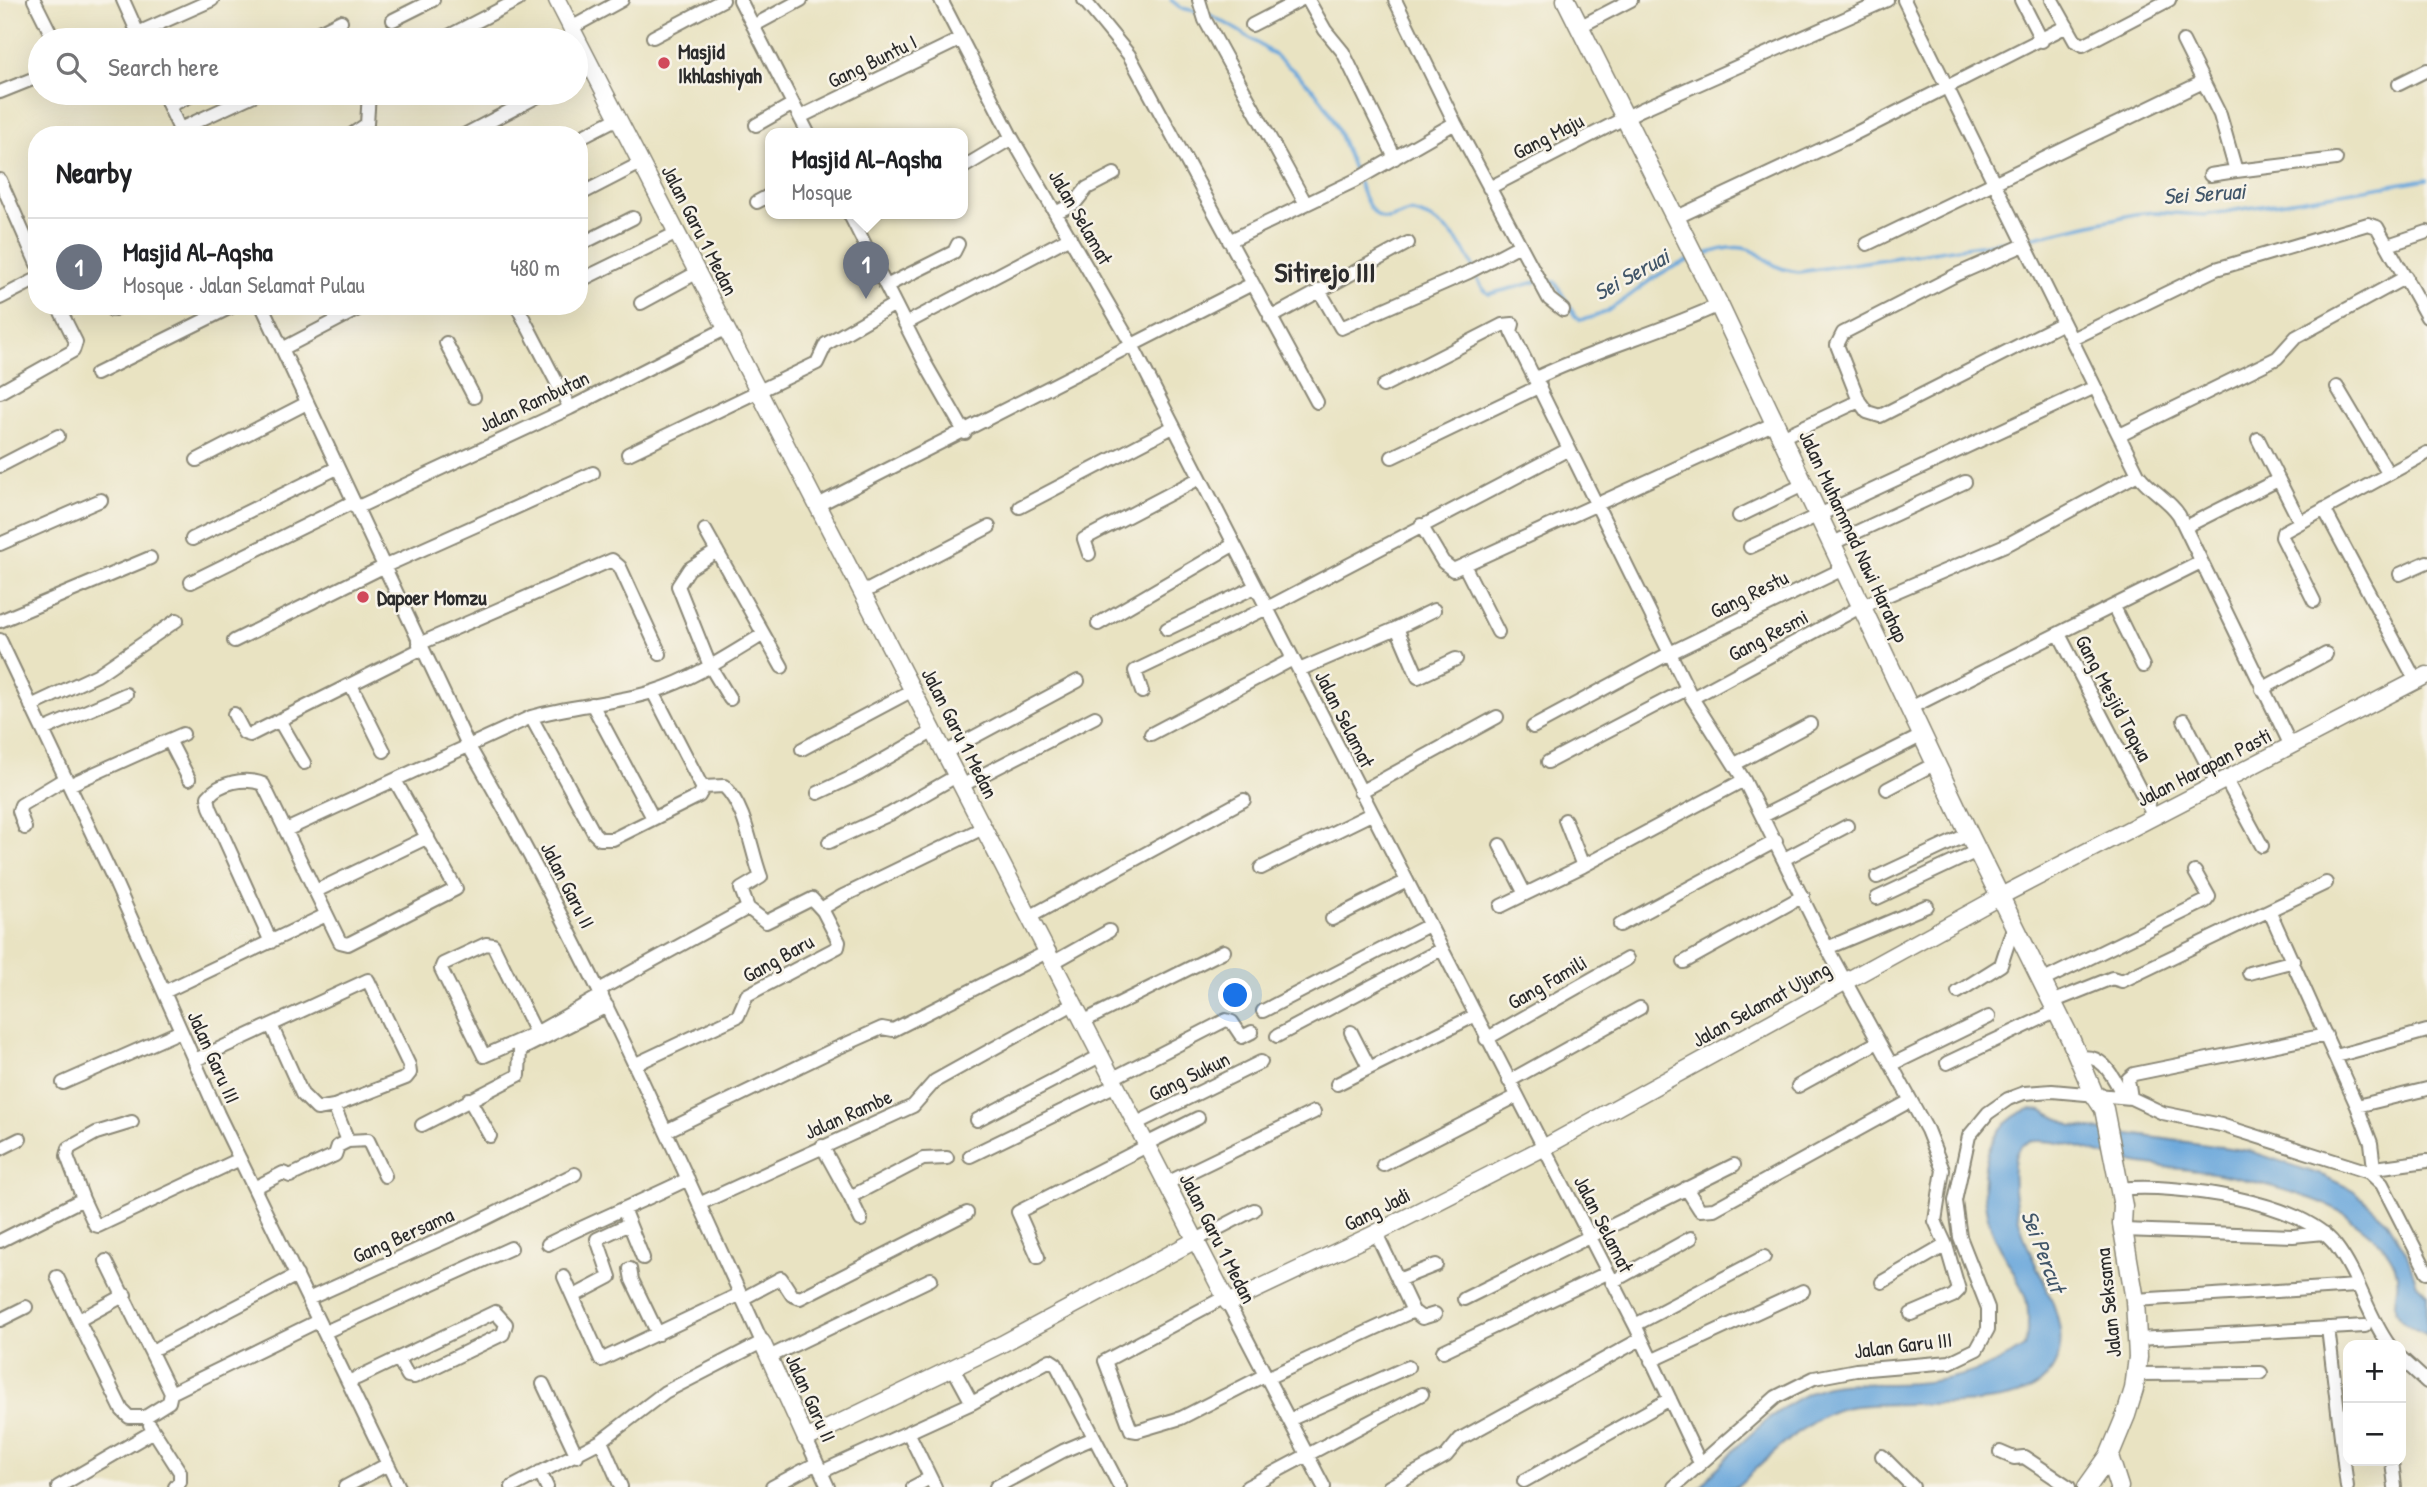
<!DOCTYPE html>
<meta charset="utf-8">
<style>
body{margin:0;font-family:"Patrick Hand",sans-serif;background:#f2f2f2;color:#202124}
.controls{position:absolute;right:21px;bottom:21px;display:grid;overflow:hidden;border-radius:14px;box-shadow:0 7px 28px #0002}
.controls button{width:63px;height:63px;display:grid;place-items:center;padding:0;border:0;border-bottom:2px solid #e0e0e0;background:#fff;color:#202124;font:35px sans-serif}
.you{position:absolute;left:1236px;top:996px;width:24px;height:24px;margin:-18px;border:5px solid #fff;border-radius:50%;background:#1a73e8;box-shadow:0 0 0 10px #1a73e833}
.badge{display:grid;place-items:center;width:46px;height:46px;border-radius:50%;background:#7c3aed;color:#fff;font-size:23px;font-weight:700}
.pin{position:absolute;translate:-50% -58px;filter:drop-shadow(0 2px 4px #0008)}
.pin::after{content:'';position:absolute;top:37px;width:24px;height:21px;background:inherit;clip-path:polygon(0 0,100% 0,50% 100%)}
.popup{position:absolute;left:765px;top:128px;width:203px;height:91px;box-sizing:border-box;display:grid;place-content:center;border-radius:14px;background:#fff;filter:drop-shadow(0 2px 5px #0005);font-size:23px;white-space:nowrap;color:#757577}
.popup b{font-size:26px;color:#202124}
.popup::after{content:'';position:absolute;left:50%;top:100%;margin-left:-14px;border:14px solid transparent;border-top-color:#fff}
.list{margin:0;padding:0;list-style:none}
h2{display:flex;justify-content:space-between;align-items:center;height:91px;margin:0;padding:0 28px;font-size:30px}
h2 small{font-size:23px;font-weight:400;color:#757577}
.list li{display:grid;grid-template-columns:46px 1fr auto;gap:21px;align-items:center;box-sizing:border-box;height:98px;padding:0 28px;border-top:2px solid #e0e0e0}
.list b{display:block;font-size:26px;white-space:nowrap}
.list p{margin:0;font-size:23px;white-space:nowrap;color:#757577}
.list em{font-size:23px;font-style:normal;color:#757577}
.icon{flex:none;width:38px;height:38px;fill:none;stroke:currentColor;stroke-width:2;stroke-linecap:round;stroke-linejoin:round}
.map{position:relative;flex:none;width:2427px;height:1487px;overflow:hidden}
.search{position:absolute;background:#fff;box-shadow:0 7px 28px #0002;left:28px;top:28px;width:560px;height:77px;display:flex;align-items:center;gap:18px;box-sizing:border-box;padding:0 24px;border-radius:38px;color:#757577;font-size:26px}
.panel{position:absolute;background:#fff;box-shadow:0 7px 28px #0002;left:28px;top:126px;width:560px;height:189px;border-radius:28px}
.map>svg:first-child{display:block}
</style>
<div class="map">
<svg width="2427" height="1487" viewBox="0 0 2427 1487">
<rect width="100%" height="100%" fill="#f7f3e8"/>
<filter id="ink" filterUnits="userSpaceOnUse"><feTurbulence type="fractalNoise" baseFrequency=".0143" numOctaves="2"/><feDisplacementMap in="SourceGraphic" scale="14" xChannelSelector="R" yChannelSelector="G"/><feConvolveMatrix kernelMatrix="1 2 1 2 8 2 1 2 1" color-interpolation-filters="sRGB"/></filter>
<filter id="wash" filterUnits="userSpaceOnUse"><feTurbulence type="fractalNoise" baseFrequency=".00686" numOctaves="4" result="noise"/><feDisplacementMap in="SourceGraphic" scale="28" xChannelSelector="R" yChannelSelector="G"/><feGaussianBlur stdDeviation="1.57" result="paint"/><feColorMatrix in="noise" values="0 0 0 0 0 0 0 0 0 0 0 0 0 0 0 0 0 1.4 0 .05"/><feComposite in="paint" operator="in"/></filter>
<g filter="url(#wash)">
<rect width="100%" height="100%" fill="#e9e3c2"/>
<path fill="#6aa7db" stroke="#4a6983" stroke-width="2" d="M2030,1109L2042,1110L2073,1126L2250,1151L2324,1176L2353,1190L2387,1221L2406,1252L2417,1284L2427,1294V1335C2373,1311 2406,1301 2395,1266C2389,1248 2369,1232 2355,1222C2343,1212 2327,1204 2312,1199C2279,1188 2241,1177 2206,1172C2181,1169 2156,1167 2131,1162C2100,1156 2068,1140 2036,1141C2031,1141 2025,1143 2021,1146C2015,1152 2015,1158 2014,1166C2012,1188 2017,1215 2024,1236C2037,1278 2084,1335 2046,1378C2011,1418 1888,1396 1840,1409C1805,1419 1763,1464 1736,1487H1701C1730,1452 1777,1403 1821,1388C1842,1381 1868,1384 1890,1384C1937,1384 1985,1374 2024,1347C2028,1332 2030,1315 2026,1299C2019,1278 2004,1258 1995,1237C1975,1194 1978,1126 2030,1109Z"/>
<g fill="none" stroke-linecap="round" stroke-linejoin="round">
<path stroke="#6aa7db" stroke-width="3.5" d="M1171,0L1181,8L1201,12
M1208,14C1245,32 1304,72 1326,106C1339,128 1346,153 1356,176
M1359,183C1363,195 1372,219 1387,219C1395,219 1402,213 1410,212C1436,217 1458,236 1470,260C1475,271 1478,287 1489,294L1536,282
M2026,239L2135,214L2155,212L2205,215L2427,179
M1701,256C1766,231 1754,269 1799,272L2019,239
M1544,280L1555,282L1575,316L1580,320C1610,316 1627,296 1651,280C1663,271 1677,265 1690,260"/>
</g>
</g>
<g filter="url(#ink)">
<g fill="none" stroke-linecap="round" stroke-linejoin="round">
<defs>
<path id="minor" d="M34,0L54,40
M123,0L141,40
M740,0L808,133
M941,0L1012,138L1133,347L1635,1325L1700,1463
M1084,0L1129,55L1317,402
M1199,0L1205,20L1306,204
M1308,0L1325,30L1343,52L1395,158
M1395,0L1455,123L1542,286L1549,299L1563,310
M1904,0L2138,474C2150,491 2168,498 2179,515L2291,746
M2021,0L2042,41
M2052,0L2075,41L2083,45L2169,0
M393,20L433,0
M1252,25L1300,0
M753,26L801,0
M1579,27L1631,0
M571,28L622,0
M653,37L723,0
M122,40L212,0
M303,40L341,21
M441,40L518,0
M2183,41L2220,115L2236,171L2336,159
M576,76L592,68
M2399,84L2427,70
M0,92L40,76
M163,93L182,134
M169,106L196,93
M800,117L961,39
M756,125L793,104
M180,129L258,93
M351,135L367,124L369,93
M464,135L544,93
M579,138L618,118
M962,168L1012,138
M2210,175L2236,171
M0,180L37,264
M1489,188L1640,110L1887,0
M579,195L641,163
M757,202L770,195
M1057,212L1075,203L1087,188L1114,174
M849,213L926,365L965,433
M1675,218L1850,136L2067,26
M1229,241L1354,181L1455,123
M1867,244L2203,82
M579,245L633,218
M2388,245L2427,232
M579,281L677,233
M886,286L954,252L958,244
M1319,290L1341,328L1469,272L1520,245
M0,298L37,279
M641,303L698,272
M262,306L468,745C580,937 670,1139 762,1342L665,1392L601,1441L512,1487
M517,306L570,408
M112,310L119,306
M1270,318L1408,243
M905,324L1070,237
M2072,339L2216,269L2368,224L2377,227L2427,317
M446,343L474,397
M282,349L364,306
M96,374L233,306
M1536,378C1596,349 1658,333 1719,305
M1383,386L1502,325L1513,324L1511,331L1692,698L1744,780L1827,948L1927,1130L1943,1170L1935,1221L1946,1245L1882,1282
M2337,387L2388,473
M0,392L73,351L76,342L58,306
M1859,401L1837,345L1843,333L1958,274L2024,245
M2120,435L2277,358L2296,337L2406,277
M1782,437L1859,401L1867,412L1880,416L2063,323
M2258,439L2300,522
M628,454L817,363L826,344L895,304
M1392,457L1540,386
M197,460L307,403
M0,466L58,436
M818,505L1252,284
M1020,507L1173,427
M356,508L570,408L727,328
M2324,509L2416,681
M1739,516L1805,484
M1421,525L1443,562L1453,570L1775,423
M2185,527L2278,480
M705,530L782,667
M192,539L337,468
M1833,543L1965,482
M0,544L101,500
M1750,547L2095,387
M717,551L689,569L678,586L710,666L730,699
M1089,554L1084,539L1198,479
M1464,565L1498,632
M2400,574L2427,562
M191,582L353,502
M864,592L989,527
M2314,601L2282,537L2283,532L2427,453
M2114,607L2143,666
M0,621L150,558
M1098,624L1233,545
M1397,628L1434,610
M1167,629L1255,587
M2059,634L2154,817
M0,640L115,882L218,1114L399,1487
M234,641L383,567L593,473
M419,644L612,560L620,567L660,654
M1299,670L1397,628L1418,677L1456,659
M351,685L384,751
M2262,689L2326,654
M1142,692L1135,671L1267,608L1569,449
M1692,698L1862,606L2010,543L2138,474
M592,704L653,818
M31,706L97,675L177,620
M1910,708L2201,562
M234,714L244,733L250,735L421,649
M531,717L594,833L600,839H613L699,796L703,789L653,692
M279,720L304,763
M2184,720L2217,784
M1533,727L1670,653L1845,568
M43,730L126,694
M1151,734L1293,659
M169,740L183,734
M802,749L913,690
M946,752L1078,681
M1548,762L1687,689
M1735,764L1810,724
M2226,780L2262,846
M69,785L169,740L189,779
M963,785L1095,717
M1887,789L1936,763
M1360,792L1497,717
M818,793L859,774L934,731
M1763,816L1923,735
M1565,820L1583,866
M25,828L19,811L21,805L66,778
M286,830L531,717C571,705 613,704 652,692C691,680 728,656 762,635
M829,842L890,814L958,775
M1500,845L1525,894
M1784,859L1847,826
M1261,868L1371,814
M1877,877L1969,834
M316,891L428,837
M1877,898L1977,851
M1501,906L1583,866L1744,780
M823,911L826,906L843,896L985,827
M2270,912L2357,1106L2371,1143L2375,1176
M1031,916L1244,800
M1332,919L1405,882
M1620,925L1776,841
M271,942L210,807L208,797C220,782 245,777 263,784L340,942L348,944L456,889L396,782
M1827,948L1927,906
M1054,962L1109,931
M1684,962L1803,896
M2249,973L2294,961
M2042,981L2206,901L2209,897L2195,872
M599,990L748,908
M164,992L326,915
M1958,992L2001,965L2014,925
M2052,1002L2112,978L2122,981L2326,883
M1263,1011L1427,926
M1084,1021L1224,951
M1351,1032L1369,1067
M536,1033L493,945L486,944L443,964L441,969L484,1056L536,1033L602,995
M1277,1036L1440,950
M1486,1039L1627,959
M2336,1056L2427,1031
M2079,1058C2104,1052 2114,1080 2124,1097
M195,1060L368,980L409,1065L410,1073L406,1078L334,1106L317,1109L302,1094L271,1025
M1947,1063L2057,1011
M634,1065L738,1016L747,995L838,947L839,942L823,911L812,899L766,922L748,908L741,889L761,877C750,848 747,809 724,786L703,787
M1891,1065L1989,1017
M1113,1078L1226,1020L1232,1022L1242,1037L1252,1032
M1509,1081L1640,1008
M63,1083L181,1031
M1337,1084L1474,1016
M1798,1086L1878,1042
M2131,1098L2128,1079L2134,1074L2326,1035
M469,1099L490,1136
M334,1106L348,1141L368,1140L385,1176
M2357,1106L2427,1089
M977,1120L1102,1055
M1135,1124L1261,1062
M422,1125L519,1075L520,1050L607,1006
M666,1131L835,1049L882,1028L893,1030L1049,951
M1146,1144L1198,1118
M822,1146L850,1197L923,1159L947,1158
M0,1149L20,1139
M970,1156L1116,1085
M1383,1165L1517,1096
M2375,1168L2427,1161
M1167,1183L1314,1112
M254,1188L283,1173L290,1176L335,1155L338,1146L348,1141
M1686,1188L1700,1210L1714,1209L1910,1101
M2120,1189C2174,1183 2302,1200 2336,1246C2359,1276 2367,1315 2389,1345
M850,1197L861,1220
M83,1199L95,1225L98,1226L240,1159
M699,1204L913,1106L935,1081L1075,1003
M626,1216L643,1258
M2123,1230L2293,1236L2324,1233
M1376,1233L1413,1311L1422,1318L1435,1314
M1196,1240L1254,1210
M0,1241L83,1199L67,1156L69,1148L96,1133L132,1122
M548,1244C594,1221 641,1202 688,1179
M1038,1257L1018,1212L1147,1146
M630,1269L632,1280L658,1334
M57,1277L122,1410L129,1417H145L169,1402L171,1393L106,1261
M564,1277L601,1360L740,1294
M1398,1280L1436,1265
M1612,1282L1691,1238
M574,1296L610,1277L597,1239L629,1224
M1225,1297L1105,1361L1131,1430L1137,1431L1181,1418L1265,1375
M308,1299L468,1227L575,1174
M742,1299L781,1278L792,1295L800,1298L967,1213
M1464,1299L1734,1165
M2135,1300L2356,1286
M1228,1303L1324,1487
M1911,1314L1953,1296L1959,1290L1946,1245
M0,1320L26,1307
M79,1320L125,1295
M1635,1325L1764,1257
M2328,1328L2347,1487
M325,1332L511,1248
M2138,1339L2365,1326
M159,1347L297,1275
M1443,1351L1607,1273
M769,1357L931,1279
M2401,1358L2427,1382
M1651,1361L1803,1291
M953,1368L972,1403
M2137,1374L2261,1373
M1267,1378L1413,1311
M350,1381L357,1378L495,1312L506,1324L503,1334L414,1377L408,1376L398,1358
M543,1384L577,1456
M171,1393L318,1321
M1289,1420L1408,1367
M150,1425L180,1472V1482L175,1487
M908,1432L935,1487
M806,1439L828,1487
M601,1441L621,1487
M2000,1452L2014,1458L2024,1457L2069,1487
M1882,1456L1913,1487
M2392,1461L2395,1487
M540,1472L547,1487
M821,1472L972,1403L1050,1360L1056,1364L1120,1487
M1524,1481L1670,1399
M58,1487L154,1431
M345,1487L388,1464
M772,1487L817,1463
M913,1487L930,1478
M996,1487L1063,1451L1094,1438
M1247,1487L1422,1394
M1389,1487L1446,1456L1460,1439L1641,1339
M1674,1487L1776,1397L1814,1378L1856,1370L1950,1362L1977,1349L1988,1329V1308L1960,1237L1955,1201L1969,1136L1988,1113L2008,1099L2024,1093L2052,1091L2131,1098L2163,1113L2221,1125L2369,1172L2382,1184L2427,1272"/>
<path id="tertiary" d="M557,0L1228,1303L1374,1234L1543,1148L1999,897L2427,675
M762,1342L806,1439L1002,1344L1196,1240"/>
<path id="secondary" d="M1566,0L1719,305L1969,834L2070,1038L2094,1094L2104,1109L2123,1206L2122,1224L2135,1300L2138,1357L2134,1389L2126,1415L2109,1456L2087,1487
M2109,1456L2119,1487"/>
</defs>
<use href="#minor" stroke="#8a8776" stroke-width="16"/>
<use href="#tertiary" stroke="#8a8776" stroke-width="19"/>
<use href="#secondary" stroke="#8a8776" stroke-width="21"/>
<use href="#minor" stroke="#fff" stroke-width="12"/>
<use href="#tertiary" stroke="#fff" stroke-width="16"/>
<use href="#secondary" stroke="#fff" stroke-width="18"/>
</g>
</g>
<g fill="#d1495b" stroke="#f7f3e8" stroke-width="2.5">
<circle cx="664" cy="63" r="7"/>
<circle cx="363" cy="597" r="7"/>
</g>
<g text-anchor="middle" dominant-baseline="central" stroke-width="5" stroke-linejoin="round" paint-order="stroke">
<g font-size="21" font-weight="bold" fill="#2b2b2b" stroke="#f7f3e8" text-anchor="start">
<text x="678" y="51">Masjid<tspan x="678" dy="24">Ikhlashiyah</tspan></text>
<text x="377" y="597">Dapoer Momzu</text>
</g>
<g font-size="21" fill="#2b2b2b" stroke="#f7f3e8">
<text transform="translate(872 61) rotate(-26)">Gang Buntu I</text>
<text transform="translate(1548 136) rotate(-27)">Gang Maju</text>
<text transform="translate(1081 217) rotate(60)">Jalan Selamat</text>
<text transform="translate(700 230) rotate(63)">Jalan Garu 1 Medan</text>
<text transform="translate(534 401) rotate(-25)">Jalan Rambutan</text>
<text transform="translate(1854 536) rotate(65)">Jalan Muhammad Nawi Harahap</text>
<text transform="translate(1749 594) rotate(-26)">Gang Restu</text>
<text transform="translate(1768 635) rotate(-28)">Gang Resmi</text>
<text transform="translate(2114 698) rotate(62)">Gang Mesjid Taqwa</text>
<text transform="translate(1345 719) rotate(63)">Jalan Selamat</text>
<text transform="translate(960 733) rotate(63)">Jalan Garu 1 Medan</text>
<text transform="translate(2204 767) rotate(-27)">Jalan Harapan Pasti</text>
<text transform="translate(568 885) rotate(63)">Jalan Garu II</text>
<text transform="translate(778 958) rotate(-29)">Gang Baru</text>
<text transform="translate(1547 982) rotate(-30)">Gang Famili</text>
<text transform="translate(1761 1004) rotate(-29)">Jalan Selamat Ujung</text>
<text transform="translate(214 1057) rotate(66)">Jalan Garu III</text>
<text transform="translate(1189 1076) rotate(-26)">Gang Sukun</text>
<text transform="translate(848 1114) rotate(-24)">Jalan Rambe</text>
<text transform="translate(1377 1209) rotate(-27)">Gang Jadi</text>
<text transform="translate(1604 1224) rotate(63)">Jalan Selamat</text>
<text transform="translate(403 1235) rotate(-24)">Gang Bersama</text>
<text transform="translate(1218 1238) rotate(63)">Jalan Garu 1 Medan</text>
<text transform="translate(2108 1303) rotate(-96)">Jalan Seksama</text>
<text transform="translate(1903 1345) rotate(-7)">Jalan Garu III</text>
<text transform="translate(811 1398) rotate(66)">Jalan Garu II</text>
</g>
<g font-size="23" font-style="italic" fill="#415669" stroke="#f7f3e8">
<text transform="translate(2204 193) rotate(-4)">Sei Seruai</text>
<text transform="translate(1631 274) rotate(-29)">Sei Seruai</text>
<text transform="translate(2044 1251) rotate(69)">Sei Percut</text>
</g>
<g font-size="28" font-weight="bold" fill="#2b2b2b" stroke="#f7f3e8">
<text x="1325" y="272">Sitirejo III</text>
</g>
</g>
</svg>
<div class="controls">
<button>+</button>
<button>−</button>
</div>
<div class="you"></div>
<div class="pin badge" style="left:866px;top:299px;background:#6b7280">1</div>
<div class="popup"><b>Masjid Al-Aqsha</b>Mosque</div>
<div class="search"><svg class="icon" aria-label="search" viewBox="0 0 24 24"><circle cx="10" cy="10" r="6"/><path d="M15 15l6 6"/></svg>Search here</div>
<section class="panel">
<h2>Nearby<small></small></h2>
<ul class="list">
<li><span class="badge" style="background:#6b7280">1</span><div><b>Masjid Al-Aqsha</b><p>Mosque · Jalan Selamat Pulau</p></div><em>480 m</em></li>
</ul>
</section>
</div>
